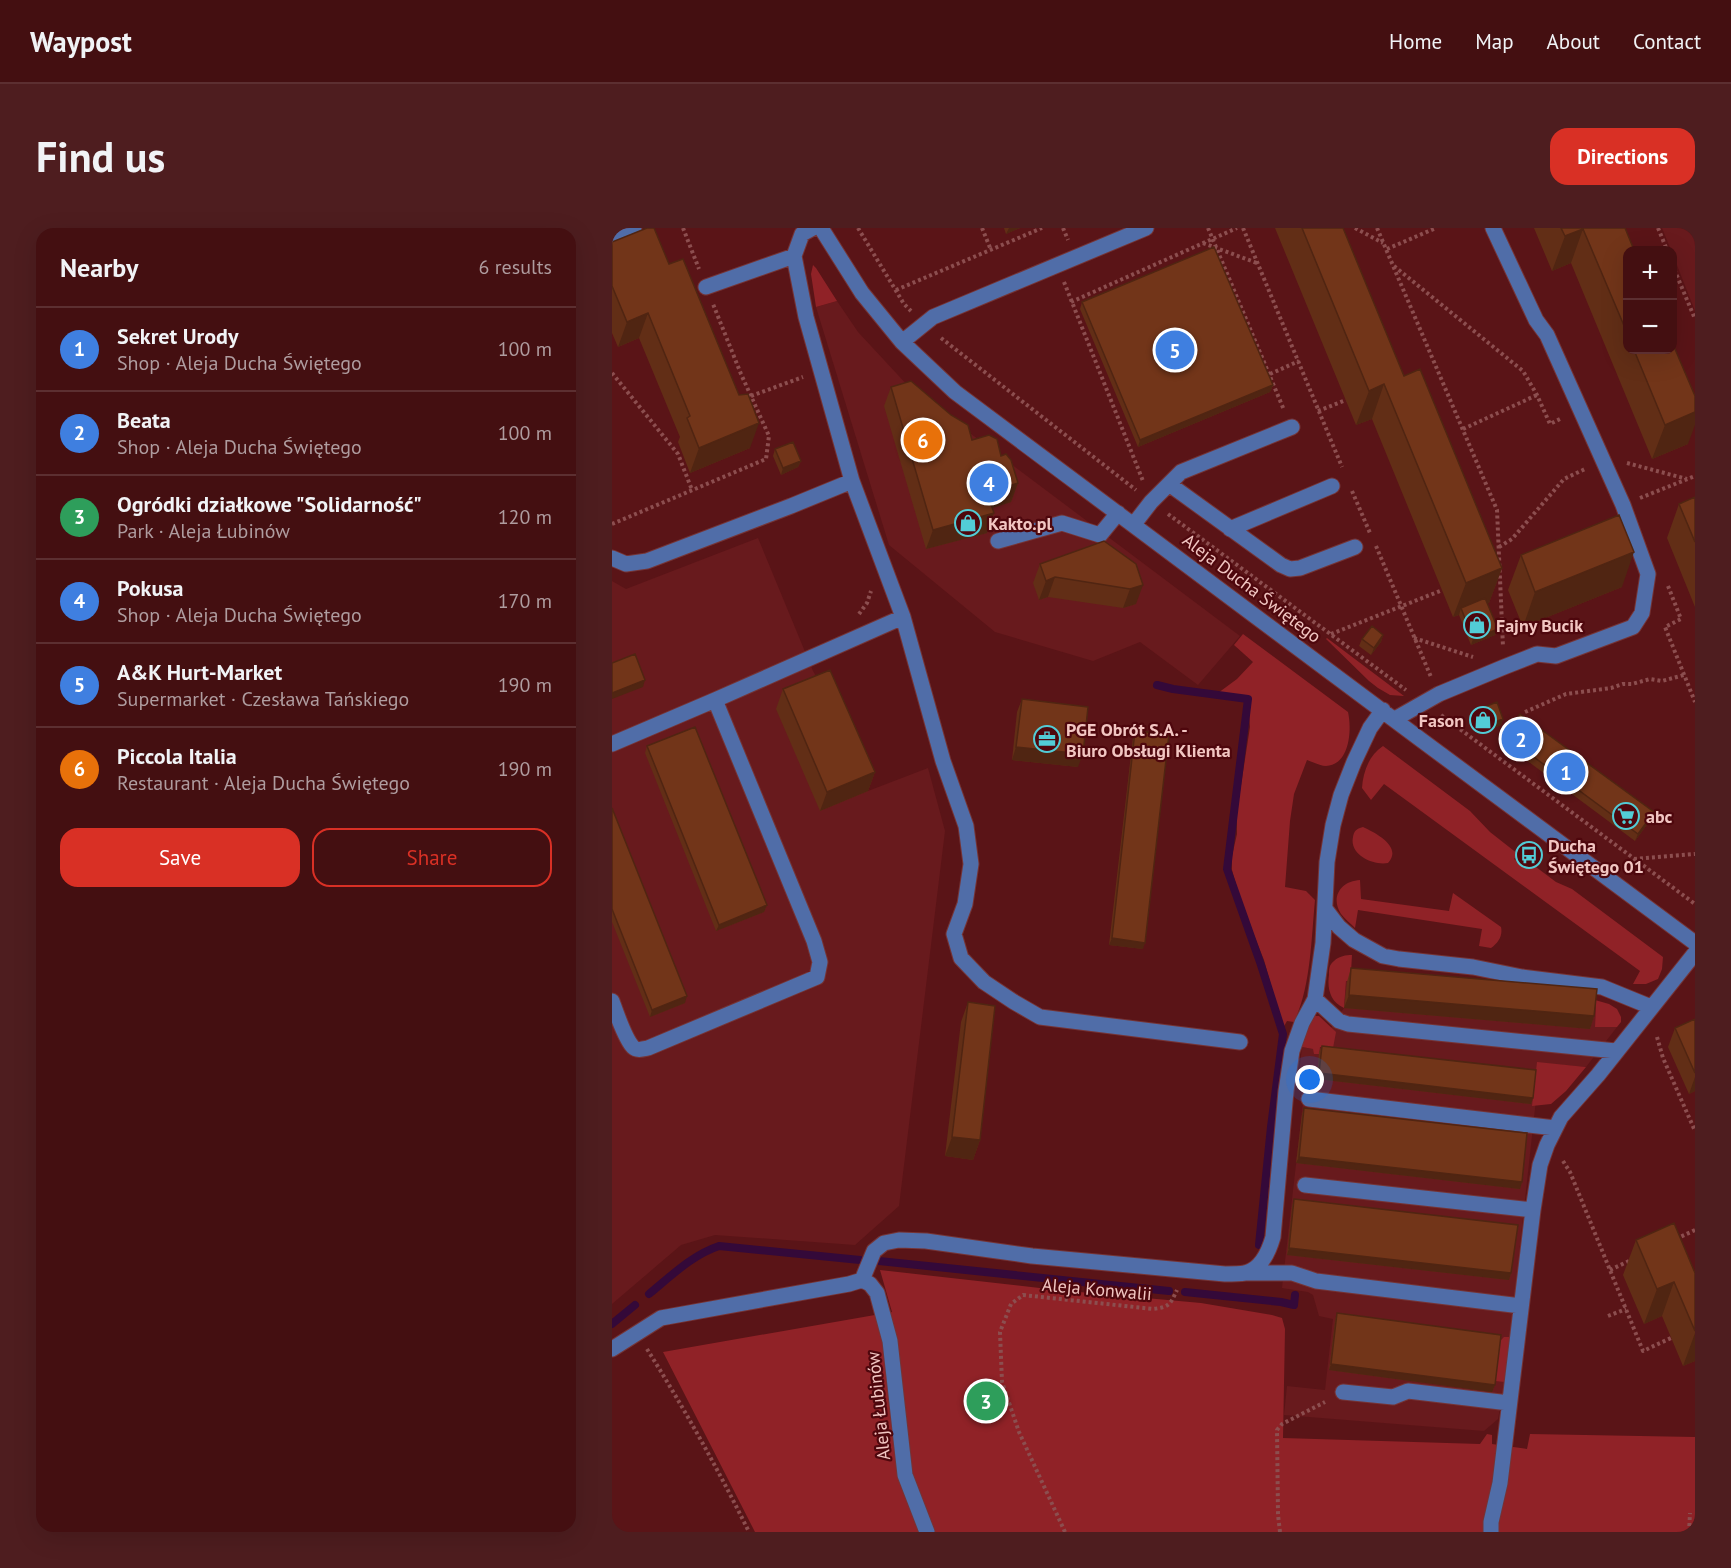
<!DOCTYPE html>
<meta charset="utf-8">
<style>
body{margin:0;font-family:"PT Sans",sans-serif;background:#4e1d1f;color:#f1f3f6}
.controls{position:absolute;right:18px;top:18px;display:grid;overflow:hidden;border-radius:12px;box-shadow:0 6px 24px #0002}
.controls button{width:54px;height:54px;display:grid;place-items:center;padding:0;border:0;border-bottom:2px solid #5c2f31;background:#440f11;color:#f1f3f6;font:30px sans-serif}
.you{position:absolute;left:698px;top:852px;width:21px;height:21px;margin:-15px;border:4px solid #fff;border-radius:50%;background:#1a73e8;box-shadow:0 0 0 9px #1a73e833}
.badge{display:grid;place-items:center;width:39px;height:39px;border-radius:50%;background:#d93025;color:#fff;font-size:20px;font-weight:700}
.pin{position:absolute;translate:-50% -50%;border:3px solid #fff;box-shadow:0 2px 6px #0006}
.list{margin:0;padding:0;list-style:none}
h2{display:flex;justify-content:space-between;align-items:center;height:78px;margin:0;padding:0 24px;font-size:26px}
h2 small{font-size:20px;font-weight:400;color:#af9c9f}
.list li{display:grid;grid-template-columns:39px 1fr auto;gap:18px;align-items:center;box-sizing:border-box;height:84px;padding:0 24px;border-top:2px solid #5c2f31}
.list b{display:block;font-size:22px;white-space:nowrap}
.list p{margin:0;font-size:20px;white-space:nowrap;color:#af9c9f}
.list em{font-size:20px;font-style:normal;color:#af9c9f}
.actions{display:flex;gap:12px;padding:18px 24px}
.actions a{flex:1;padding:14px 0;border:2px solid #d93025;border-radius:18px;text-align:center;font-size:21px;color:#d93025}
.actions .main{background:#d93025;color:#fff}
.map{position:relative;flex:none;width:1083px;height:1304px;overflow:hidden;border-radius:18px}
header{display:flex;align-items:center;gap:36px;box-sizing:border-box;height:84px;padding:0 30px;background:#440f11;border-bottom:2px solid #5c2f31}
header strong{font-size:28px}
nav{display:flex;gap:33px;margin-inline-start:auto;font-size:21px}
.intro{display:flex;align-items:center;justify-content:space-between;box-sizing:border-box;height:144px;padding:0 36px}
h1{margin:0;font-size:42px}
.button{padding:15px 27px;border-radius:18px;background:#d93025;color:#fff;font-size:21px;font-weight:700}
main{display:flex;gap:36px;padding:0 36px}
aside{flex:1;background:#440f11;border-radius:18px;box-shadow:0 6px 24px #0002}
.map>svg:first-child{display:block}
</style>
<header>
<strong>Waypost</strong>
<nav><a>Home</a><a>Map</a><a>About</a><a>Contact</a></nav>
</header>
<div class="intro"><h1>Find us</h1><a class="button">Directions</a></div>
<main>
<aside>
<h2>Nearby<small>6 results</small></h2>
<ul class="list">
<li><span class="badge" style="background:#3f7fe0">1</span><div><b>Sekret Urody</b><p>Shop · Aleja Ducha Świętego</p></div><em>100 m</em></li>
<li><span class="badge" style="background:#3f7fe0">2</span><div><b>Beata</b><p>Shop · Aleja Ducha Świętego</p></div><em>100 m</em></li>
<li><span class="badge" style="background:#2e9e5b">3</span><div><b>Ogródki działkowe &quot;Solidarność&quot;</b><p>Park · Aleja Łubinów</p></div><em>120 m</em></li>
<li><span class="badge" style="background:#3f7fe0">4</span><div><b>Pokusa</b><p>Shop · Aleja Ducha Świętego</p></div><em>170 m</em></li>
<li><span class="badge" style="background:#3f7fe0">5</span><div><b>A&amp;K Hurt-Market</b><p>Supermarket · Czesława Tańskiego</p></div><em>190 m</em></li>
<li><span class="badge" style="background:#e8710a">6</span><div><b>Piccola Italia</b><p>Restaurant · Aleja Ducha Świętego</p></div><em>190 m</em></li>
</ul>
<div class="actions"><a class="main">Save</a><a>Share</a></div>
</aside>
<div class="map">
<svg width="1083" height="1304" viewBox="0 0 1083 1304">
<rect width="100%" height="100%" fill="#5a1417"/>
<path fill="#681a1d" d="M1050,0H1083V83L1061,27L1060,22H1059Z
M225,73L246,104L298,160L628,408L586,457L528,414L481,433L383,404L277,317L204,79Z
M146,310L201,443L211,460L256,563L316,540L333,603L287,978L243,1017L103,1007L69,1017L0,1076V353L14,361Z
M734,753L984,774L983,799H1005L974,839L928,835L893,1154L886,1191L872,1203L672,1187L675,1158L713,1162L721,1091L707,1088L701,1067L696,1064L670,1060L694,848L687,846L690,819L701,821L716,818L719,800L732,780Z"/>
<path fill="#902227" d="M201,37L204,40L225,73L204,79L199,46Z
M631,406L736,484C740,501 738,537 714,538C709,538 701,534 695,532L682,566L678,593L673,659L694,663L703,672C699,713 699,758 682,794L675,793L671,800L652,732L630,677L620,642V628L625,606V583L638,499L637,485L639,470L606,465L625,451L641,434L622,417Z
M715,410L792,468L778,467L766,460L757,453L714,411Z
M771,518L858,583L878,604L906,626L902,631L916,641L920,636L944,654L960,661L1051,729L1050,741L1046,751L1034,756H1021L1028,743L772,556L759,572L750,560C751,544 757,527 771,518Z
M751,599C764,605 791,619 776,635C762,638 737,627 741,609C742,603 744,601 751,599Z
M748,652L749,671L837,683L841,665L889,699C891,708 886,715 879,720L867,718L870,701L746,682L743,700C739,696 733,691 729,686C718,669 729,653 748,652Z
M740,727L739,744L955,764L997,776L1005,781L1009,789V794L1005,799H983L984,774L734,753L732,780C718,774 715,760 717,747C717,741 717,737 722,733C727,728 734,727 740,727Z
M702,788H707L724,804L721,820L708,819L707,826H702L701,821L690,819L689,821L687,820L696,797Z
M925,834L974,839L954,863L939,876L920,878Z
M268,1042L445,1062L589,1075L660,1087L670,1090L673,1101L671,1210L868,1216L875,1206L880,1207V1216L915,1221L918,1206L1083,1209V1304H143L51,1124L280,1084Z
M892,1109H898L893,1154L883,1153L887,1114Z"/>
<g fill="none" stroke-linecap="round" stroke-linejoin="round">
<path stroke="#340939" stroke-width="8" d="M545,457L561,461L636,471L615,641L649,737L671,806L659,899L647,1017
M267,1033L557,1063
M573,1064L669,1074L682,1077L683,1067
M37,1066C59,1048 80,1027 107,1018L248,1032
M0,1096L23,1077"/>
<defs>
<path id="minor" d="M201,0L190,6L182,28L194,89L240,253L291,389L331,533L354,598L359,636L353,676L342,706L349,730L372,754L402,774L428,789L628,814
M209,0L250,65L290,114L343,164C591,347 835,533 1083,715
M0,11L22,2
M94,59L182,28
M290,114L321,89L534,0
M557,256L669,337L678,341L688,340L743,319
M522,296L539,274L569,244L680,199
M618,301L720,258
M386,313L450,295L488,307L506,285
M0,330L14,336L35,333L179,278L240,253
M783,491L827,466L892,439L925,426L944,428L1021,399L1030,385L1036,346L1011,277L935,107L924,92L881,0
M0,516L103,472L291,389
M714,682L727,699L742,712L771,728L787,731L861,739L910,749L990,759L1039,779
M703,771L727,793L736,796L1004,823
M0,773C4,784 13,811 21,819C25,823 31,821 36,820L205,749L208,734L202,713L103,472
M697,871L943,900
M693,957L921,982
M634,1045H680L704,1053L909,1078
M250,1052L258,1056L265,1065L278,1113L293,1247L315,1304
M0,1121L49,1090L237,1056L250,1052L262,1023L272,1015L287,1012L314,1013L420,1028L613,1046C619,1046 627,1046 633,1045C649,1041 657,1023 661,1009L674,863L680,823L690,795L703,771L711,715L715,634L721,597L729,567L742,534L758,500L771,482
M731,1164L781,1169L796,1163L897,1175
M879,1304V1294L888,1255L921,982L928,937L935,917L949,889L986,847L1083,725"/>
</defs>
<use href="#minor" stroke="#753436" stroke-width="17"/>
<path stroke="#8c4e4f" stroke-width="4" stroke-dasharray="3 3" stroke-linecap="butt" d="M71,0L87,41
M246,0L292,76L299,83
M370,0L379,22
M451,0L456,12
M596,0L672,182
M631,0L730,239
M743,0L771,15
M765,0L885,282L891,419
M1046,0L1055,22
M591,15L645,35
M775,21L824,0
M1060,36L1083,91
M782,38L911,143L925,167L938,196L950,190
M452,54L531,253
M284,62L430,0
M459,74L625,0
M329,110L524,262
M0,145L66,226L80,262
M658,146L687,133
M139,168L191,149
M706,183L734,172
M851,201L925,167
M1015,235L1075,251
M740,263L758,305
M1028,270L1083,248
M556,286L794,462
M0,296L154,231L157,208L129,146L101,76
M764,318L819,449
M887,319L900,311L952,251L973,241
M1056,358L1069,391L1053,399L1083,474
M247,386L255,375L259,363
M719,406L828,363
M802,410L861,429
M913,484L954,466L999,460L1011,456H1020L1038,451L1050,453L1072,447
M829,487L1083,676
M1022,631L1083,626
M1045,809L1051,830L1083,903
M951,933L958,944L1031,1123L1059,1110
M1064,1011L1083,1002
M998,1042L1019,1032
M996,1088L1014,1081
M35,1121C72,1180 106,1241 137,1304
M453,1304L407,1204L390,1154L388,1104L399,1076L411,1067L541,1081C557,1079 558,1077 565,1062
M668,1304L666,1287L665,1202L670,1196L713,1174
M1077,1304L1078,1285"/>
<use href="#minor" stroke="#506da8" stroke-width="15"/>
</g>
<path fill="#622e16" d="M392,0H408L394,6Z
M663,0H731L792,148L890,340L877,375H875L886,401L883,407L859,417L847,387L841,389L760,191L744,197Z
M922,0H1013L1016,22V122H1060L1076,216L1040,231L959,35L940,43Z
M0,14L57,36L138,220L78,245L66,214L68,209L27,110L6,119L0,105Z
M470,74L661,157L658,164L526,219L468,81Z
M279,159L360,212L389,228L406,255L399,274L380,280L375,305L314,321L272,178Z
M163,221L189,233L186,239L169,247L161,228Z
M1083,269V379L1055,310L1067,276Z
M909,327L1010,359L911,399L896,362Z
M428,336H524V376L511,380L436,369L427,372L421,355Z
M771,407L769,414L759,427L747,418L750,411Z
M171,461L263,544L256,563L208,583L164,481Z
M410,471L466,539L400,532L405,484Z
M862,483L891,491L889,497L867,506L860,490Z
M523,503L531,721L497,717L521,509Z
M892,507L1039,591L1023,613L890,514Z
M35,518L155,677L152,684L104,703L33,525Z
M0,580L73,775L38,789L0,694Z
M739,740L982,788L978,801L732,780L735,754Z
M356,774L368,912L361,932L333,928L349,794Z
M1083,791V863L1077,866L1056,819L1063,800Z
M710,818L921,870L919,876L705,851L707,824Z
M692,880L910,954L908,961L684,935L690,886Z
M682,971L899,1045L897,1052L675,1027L680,978Z
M1024,1012L1083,1045V1133L1071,1138L1050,1088L1032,1096L1011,1047Z
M725,1085L883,1157L880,1164L717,1142L723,1092Z"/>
<path fill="#502512" d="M397,0H408L394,6Z
M971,1L959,35L940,43L953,8Z
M36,85L27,110L6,119L15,94Z
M772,156L760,191L744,197L757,163Z
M661,157L658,164L526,219L528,212Z
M1083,184V197L1076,216L1040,231L1053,197Z
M147,195L138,220L78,245L87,220Z
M189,233L186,239L169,247L171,240Z
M406,255L399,274L368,284L375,265Z
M382,285L375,305L314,321L321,302Z
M1022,324L1010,359L911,399L923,364Z
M890,340L877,375L851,385L849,380L847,387L841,389L854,355Z
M443,349L436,369L427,372L434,353Z
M531,357L524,376L511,380L518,361Z
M886,401L883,407L859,417L861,411Z
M771,407L769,414L759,427L762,420Z
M33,452L31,459L0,471V465Z
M891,491L889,497L867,506L869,499Z
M404,519L471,526L466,539L400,532Z
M263,544L256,563L208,583L215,564Z
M1042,584L1039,591L1023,613L1026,606Z
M155,677L152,684L104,703L107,697Z
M500,710L533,715L531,721L497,717Z
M737,767L982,788L978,801L732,780Z
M75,768L73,775L38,789L40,782Z
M707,845L921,870L919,876L705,851Z
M1083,849V863L1077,866Z
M340,909L368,912L361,932L333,928Z
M687,929L910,954L908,961L684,935Z
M677,1020L899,1045L897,1052L675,1027Z
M1062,1054L1050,1088L1032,1096L1045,1061Z
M1083,1105V1133L1071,1138Z
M719,1136L883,1157L880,1164L717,1142Z"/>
<path fill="#723519" stroke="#502512" stroke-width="1.5" d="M35,0H42L57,36L71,31L127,167L136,166L147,195L87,220L75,190L78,188L36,85L15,94L0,58V14Z
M690,0H731L792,148L808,141L890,340L854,355L772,156L757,163Z
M949,0H1013L1022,22H1016V107L971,1L953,8Z
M602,19L661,157L528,212L470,74Z
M1060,114L1083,168V184L1053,197L1022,122H1060Z
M299,153L339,187L356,197L360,212L377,207L385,211L389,228L394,226L399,232L406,255L375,265L382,285L321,302L279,159Z
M181,214L189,233L171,240L163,221Z
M1083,269V314L1067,276Z
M1007,287L1022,324L923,364L909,327Z
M492,313L524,336L531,357L518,361L443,349L434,353L428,336Z
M873,370L886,401L861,411L849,380Z
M760,398L771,407L762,420L750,411Z
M23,426L33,452L0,465V435Z
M218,442L263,544L215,564L171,461Z
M410,471L476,479L471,526L404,519Z
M885,474L891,491L869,499L862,483Z
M908,486L1042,584L1026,606L892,507Z
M83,499L155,677L107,697L35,518Z
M523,503L557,506L533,715L500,710Z
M0,580L75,768L40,782L0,681Z
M739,740L985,761L982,788L737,767Z
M356,774L383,778L368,912L340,909Z
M1083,791V845L1063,800Z
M710,818L924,842L921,870L707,845Z
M692,880L915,905L910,954L687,929Z
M682,971L906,997L899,1045L677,1020Z
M1062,995L1083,1045V1103L1062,1054L1045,1061L1024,1012Z
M725,1085L889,1107L883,1157L719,1136Z"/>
<defs>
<symbol id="shop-ring" viewBox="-11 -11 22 22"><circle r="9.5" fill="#4e070d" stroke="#52ccd6" stroke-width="1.5"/><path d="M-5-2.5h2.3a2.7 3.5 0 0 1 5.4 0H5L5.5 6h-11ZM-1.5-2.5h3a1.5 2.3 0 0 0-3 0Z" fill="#52ccd6"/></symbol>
<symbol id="office-ring" viewBox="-11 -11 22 22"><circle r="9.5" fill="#4e070d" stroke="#52ccd6" stroke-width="1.5"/><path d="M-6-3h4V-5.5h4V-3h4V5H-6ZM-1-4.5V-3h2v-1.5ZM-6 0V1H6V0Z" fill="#52ccd6"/></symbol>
<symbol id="supermarket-ring" viewBox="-11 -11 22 22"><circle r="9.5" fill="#4e070d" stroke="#52ccd6" stroke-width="1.5"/><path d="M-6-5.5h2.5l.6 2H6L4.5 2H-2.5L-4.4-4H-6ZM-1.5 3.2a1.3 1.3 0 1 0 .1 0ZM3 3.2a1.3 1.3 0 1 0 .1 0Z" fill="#52ccd6"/></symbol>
<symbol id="bus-ring" viewBox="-11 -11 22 22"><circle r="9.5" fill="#4e070d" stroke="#52ccd6" stroke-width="1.5"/><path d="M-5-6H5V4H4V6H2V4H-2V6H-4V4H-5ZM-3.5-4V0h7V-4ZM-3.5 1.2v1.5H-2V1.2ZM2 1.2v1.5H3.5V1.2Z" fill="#52ccd6"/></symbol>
</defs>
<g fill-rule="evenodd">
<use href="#shop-ring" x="341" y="280" width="30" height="30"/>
<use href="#shop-ring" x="850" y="382" width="30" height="30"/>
<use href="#shop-ring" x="856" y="477" width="30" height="30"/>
<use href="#office-ring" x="420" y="496" width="30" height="30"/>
<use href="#supermarket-ring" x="999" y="573" width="30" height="30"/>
<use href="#bus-ring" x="902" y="612" width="30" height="30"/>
</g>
<g text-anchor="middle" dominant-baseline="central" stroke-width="4.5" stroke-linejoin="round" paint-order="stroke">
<g font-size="18" font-weight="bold" fill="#f2c6c2" stroke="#4e070d" text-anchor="start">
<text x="376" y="295">Kakto.pl</text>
<text x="884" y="397">Fajny Bucik</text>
<text x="852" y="492" text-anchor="end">Fason</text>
<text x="454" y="501">PGE Obrót S.A. -<tspan x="454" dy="21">Biuro Obsługi Klienta</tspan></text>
<text x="1034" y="588">abc</text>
<text x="936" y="617">Ducha<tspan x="936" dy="21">Świętego 01</tspan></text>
</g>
<g font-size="18" fill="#f2c6c2" stroke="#4e070d">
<text transform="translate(640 360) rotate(37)">Aleja Ducha Świętego</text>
<text transform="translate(485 1061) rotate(5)">Aleja Konwalii</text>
<text transform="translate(266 1178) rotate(-96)">Aleja Łubinów</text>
</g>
</g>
</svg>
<div class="controls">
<button>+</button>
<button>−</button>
</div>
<div class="you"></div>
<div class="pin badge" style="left:954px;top:544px;background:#3f7fe0">1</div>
<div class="pin badge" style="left:909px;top:511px;background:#3f7fe0">2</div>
<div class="pin badge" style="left:374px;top:1173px;background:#2e9e5b">3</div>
<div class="pin badge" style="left:377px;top:255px;background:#3f7fe0">4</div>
<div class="pin badge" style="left:563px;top:122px;background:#3f7fe0">5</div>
<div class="pin badge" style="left:311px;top:212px;background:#e8710a">6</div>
</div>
</main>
